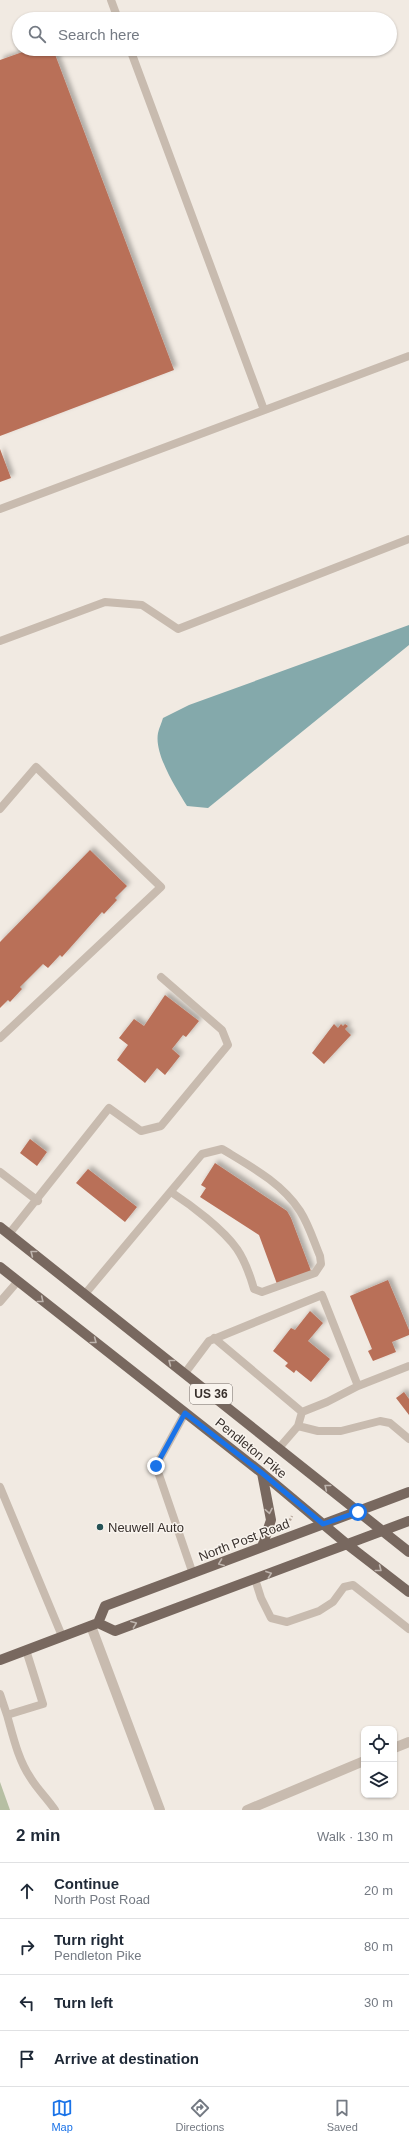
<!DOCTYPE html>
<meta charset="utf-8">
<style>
body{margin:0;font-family:Helvetica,sans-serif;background:#f6f6f7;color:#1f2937}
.controls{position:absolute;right:12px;bottom:12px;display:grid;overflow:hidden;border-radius:8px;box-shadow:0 1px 3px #0004}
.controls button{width:36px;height:36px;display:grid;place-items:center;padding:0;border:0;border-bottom:1px solid #e0e1e3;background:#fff;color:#1f2937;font:20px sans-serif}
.stop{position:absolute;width:12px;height:12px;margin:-9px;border:3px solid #1a73e8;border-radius:50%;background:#fff}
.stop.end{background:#1a73e8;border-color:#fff;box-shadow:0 1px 4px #0008}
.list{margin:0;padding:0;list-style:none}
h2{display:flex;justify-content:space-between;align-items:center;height:52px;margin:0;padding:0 16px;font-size:17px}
h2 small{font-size:13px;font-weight:400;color:#747a83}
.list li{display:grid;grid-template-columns:26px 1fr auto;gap:12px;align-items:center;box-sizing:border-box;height:56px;padding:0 16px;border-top:1px solid #e0e1e3}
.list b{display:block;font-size:15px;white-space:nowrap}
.list p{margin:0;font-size:13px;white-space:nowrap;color:#747a83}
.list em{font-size:13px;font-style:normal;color:#747a83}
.icon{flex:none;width:22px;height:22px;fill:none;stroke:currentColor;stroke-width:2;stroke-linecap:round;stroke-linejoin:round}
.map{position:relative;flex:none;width:409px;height:1810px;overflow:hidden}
.search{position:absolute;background:#fff;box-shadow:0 1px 3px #0004;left:12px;right:12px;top:12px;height:44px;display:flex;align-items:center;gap:10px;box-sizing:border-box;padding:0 14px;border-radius:22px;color:#747a83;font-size:15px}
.sheet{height:276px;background:#fff}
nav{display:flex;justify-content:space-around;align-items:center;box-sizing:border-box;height:56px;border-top:1px solid #e0e1e3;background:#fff;font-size:11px;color:#747a83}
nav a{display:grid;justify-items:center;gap:2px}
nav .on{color:#1a73e8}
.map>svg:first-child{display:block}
</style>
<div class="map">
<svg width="409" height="1810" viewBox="0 0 409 1810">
<defs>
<filter id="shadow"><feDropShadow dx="3.5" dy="-3.5" stdDeviation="2" flood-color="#0004"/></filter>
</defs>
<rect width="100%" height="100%" fill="#f1eae2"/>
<path fill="#b6bfa3" d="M0,1782L10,1810H0Z"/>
<path fill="#84a9ab" d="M409,625V645L208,808L187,806C176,788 154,754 158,733C159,728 162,722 163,718L189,705Z"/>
<path fill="#b97059" filter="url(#shadow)" d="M31,49H53L174,370L0,436V60Z
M0,449L11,478L0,482Z
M90,850L127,886L115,898L117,900L104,914L102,912L62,957L60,955L48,968L43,964L20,987L22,989L10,1002L8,1000L0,1008V942Z
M165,995L199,1021L186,1037L183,1035L172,1049L180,1056L165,1075L157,1068L145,1083L117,1060L128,1045L119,1038L134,1019L144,1026Z
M334,1024L338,1028L341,1024L343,1026L345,1024L348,1026L345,1029L351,1035L324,1064L312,1053Z
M30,1139L47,1152L37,1166L20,1153Z
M215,1163L287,1211L291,1218L311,1271L277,1284L259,1235L200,1197L206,1188L201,1185Z
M88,1169L137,1207L125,1222L76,1183Z
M388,1280L409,1330V1335L392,1342L396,1352L373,1361L368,1351L372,1349L350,1296Z
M310,1311L323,1323L308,1341L330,1359L311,1382L296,1370L294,1373L285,1366L288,1363L273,1351L291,1328L295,1330Z
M404,1392L409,1399V1415L396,1398Z"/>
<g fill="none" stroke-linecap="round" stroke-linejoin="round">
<path stroke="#b4a599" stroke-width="2.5" stroke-dasharray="2 2" stroke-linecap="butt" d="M288,1524L292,1516"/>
<path stroke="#c8bbaf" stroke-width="8" d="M111,0L118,19
M130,49L264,410
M0,509L409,356
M0,641L105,602L142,605L178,629L409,539
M0,809L36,767L161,887L0,1038
M0,1172L38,1201
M9,1234L109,1108L141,1131L161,1126L228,1045L222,1030L161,977
M85,1294L202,1154L222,1149C250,1166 282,1183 300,1211C309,1225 314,1242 320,1256L321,1264L315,1273L262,1292L254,1289C250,1275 245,1261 237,1249C223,1229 191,1205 171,1192
M0,1302L18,1281
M214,1338L302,1412L327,1402L358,1386
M185,1373L209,1341L322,1295L358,1386L409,1366
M185,1413L156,1466L193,1574
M298,1426L318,1431H341L380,1421L390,1423L409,1439
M279,1448L298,1426L302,1412
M0,1487L62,1636
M255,1579L261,1598L271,1618L287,1622L319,1611L333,1602L344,1587L353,1585L409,1629
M0,1694L7,1715L43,1704L26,1650
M7,1715C13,1736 18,1759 30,1777C37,1789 47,1798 55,1810"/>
<path stroke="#c8bbaf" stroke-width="10" d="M91,1626L160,1810
M394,1748L409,1742
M247,1810L364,1761"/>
<path stroke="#78685f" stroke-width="10" d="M0,1227L409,1552
M0,1267L262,1473L348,1545L409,1592
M262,1547L271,1520L262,1473
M98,1623L105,1606L409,1492
M0,1660L98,1623L115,1631L409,1521"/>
</g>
<defs><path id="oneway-chevron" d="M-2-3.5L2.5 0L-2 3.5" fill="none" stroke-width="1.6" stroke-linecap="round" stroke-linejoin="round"/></defs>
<g stroke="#bfb5ae">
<use href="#oneway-chevron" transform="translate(33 1253) rotate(-142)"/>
<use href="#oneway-chevron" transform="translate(41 1300) rotate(39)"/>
<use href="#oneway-chevron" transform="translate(94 1341) rotate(38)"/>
<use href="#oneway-chevron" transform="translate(171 1362) rotate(-142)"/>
<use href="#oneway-chevron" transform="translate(327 1487) rotate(-141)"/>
<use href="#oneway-chevron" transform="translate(269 1511) rotate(79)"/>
<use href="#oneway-chevron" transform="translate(221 1563) rotate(159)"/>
<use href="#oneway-chevron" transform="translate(379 1569) rotate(38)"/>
<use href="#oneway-chevron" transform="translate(269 1574) rotate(-20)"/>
<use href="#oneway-chevron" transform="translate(134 1624) rotate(-21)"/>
</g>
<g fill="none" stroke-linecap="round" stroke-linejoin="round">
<path stroke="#1a73e8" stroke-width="5" d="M156,1466L185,1413L262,1473L323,1524L358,1512"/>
</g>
<circle fill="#265255" stroke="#f9f4ee" stroke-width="1.5" cx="100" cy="1527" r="4"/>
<g text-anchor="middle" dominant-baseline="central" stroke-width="3" stroke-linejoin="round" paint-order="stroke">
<rect fill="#f9f4ee" stroke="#726b66" stroke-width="1" x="190" y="1384" width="42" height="20" rx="3"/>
<g font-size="12" font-weight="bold" fill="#38302c">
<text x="211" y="1394">US 36</text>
</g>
<g font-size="13" fill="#38302c" stroke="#f9f4ee">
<text transform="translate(251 1448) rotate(39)">Pendleton Pike</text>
<text transform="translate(244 1540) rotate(-21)">North Post Road</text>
</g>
<g font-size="13" fill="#38302c" stroke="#f9f4ee" text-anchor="start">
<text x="108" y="1527">Neuwell Auto</text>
</g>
</g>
</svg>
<div class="controls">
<button><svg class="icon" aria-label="locate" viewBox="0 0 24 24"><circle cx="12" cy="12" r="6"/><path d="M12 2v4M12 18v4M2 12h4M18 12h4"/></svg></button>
<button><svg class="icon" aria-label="layers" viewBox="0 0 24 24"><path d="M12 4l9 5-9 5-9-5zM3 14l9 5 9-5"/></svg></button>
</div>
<div class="stop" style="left:358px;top:1512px"></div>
<div class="stop end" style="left:156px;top:1466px"></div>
<div class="search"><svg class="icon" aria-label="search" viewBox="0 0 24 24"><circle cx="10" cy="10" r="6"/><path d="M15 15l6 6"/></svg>Search here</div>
</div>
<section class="sheet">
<h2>2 min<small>Walk · 130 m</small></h2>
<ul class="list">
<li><svg class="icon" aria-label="ahead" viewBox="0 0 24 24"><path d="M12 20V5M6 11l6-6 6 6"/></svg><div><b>Continue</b><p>North Post Road</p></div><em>20 m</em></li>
<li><svg class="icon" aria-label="right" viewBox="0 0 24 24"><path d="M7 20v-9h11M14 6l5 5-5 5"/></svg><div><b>Turn right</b><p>Pendleton Pike</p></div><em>80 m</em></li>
<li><svg class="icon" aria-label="left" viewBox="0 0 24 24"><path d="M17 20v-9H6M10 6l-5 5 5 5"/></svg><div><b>Turn left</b></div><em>30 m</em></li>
<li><svg class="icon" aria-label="arrive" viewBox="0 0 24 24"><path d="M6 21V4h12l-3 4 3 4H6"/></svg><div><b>Arrive at destination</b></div></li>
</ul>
</section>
<nav>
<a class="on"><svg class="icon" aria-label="map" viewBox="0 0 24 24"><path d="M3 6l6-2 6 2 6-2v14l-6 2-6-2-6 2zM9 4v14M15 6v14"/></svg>Map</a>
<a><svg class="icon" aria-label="directions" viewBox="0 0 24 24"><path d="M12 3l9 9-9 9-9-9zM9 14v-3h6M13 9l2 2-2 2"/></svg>Directions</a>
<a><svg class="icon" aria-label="saved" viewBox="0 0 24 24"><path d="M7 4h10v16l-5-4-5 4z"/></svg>Saved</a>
</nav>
